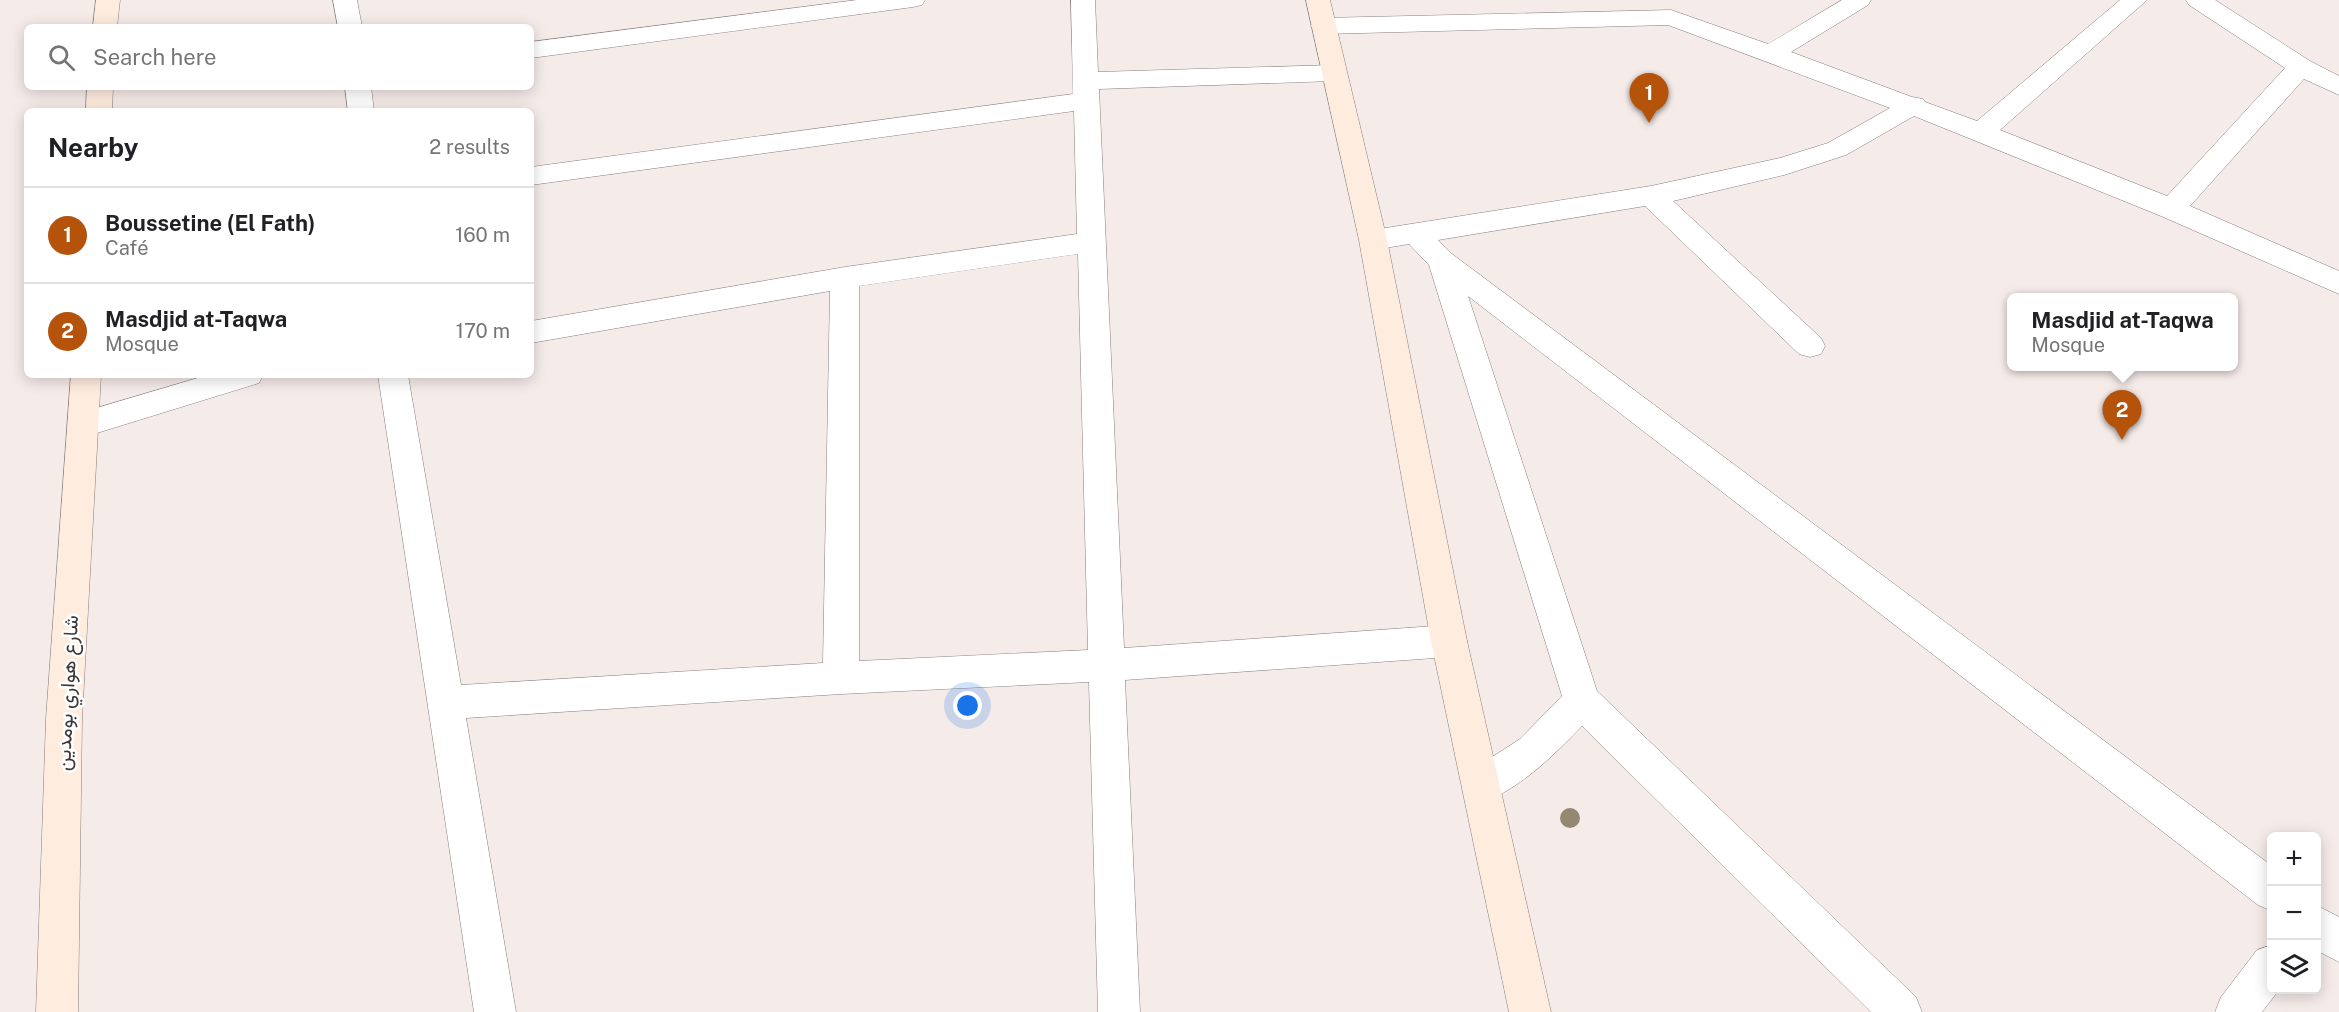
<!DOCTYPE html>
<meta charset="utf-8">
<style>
body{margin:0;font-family:"Public Sans",Vazirmatn,sans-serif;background:#f6f6f6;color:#202124}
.controls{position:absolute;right:18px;bottom:18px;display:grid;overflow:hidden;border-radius:9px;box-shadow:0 3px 15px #0003}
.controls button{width:54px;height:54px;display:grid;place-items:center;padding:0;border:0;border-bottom:2px solid #e0e0e0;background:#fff;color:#202124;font:30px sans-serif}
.you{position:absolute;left:968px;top:706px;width:21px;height:21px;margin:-15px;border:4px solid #fff;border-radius:50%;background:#1a73e8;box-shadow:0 0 0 9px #1a73e833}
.badge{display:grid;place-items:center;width:39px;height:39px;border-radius:50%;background:#b45309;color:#fff;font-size:20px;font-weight:700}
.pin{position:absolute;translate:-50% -50px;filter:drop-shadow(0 2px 3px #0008)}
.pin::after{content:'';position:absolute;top:32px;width:21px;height:18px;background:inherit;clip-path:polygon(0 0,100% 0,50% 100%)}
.popup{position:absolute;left:2007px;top:293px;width:231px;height:78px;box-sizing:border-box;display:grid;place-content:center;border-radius:9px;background:#fff;filter:drop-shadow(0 2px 4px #0005);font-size:20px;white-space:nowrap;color:#757577}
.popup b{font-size:22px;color:#202124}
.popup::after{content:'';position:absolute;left:50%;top:100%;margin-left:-12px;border:12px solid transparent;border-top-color:#fff}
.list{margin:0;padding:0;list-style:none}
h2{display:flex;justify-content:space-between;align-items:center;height:78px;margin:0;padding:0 24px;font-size:26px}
h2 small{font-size:20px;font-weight:400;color:#757577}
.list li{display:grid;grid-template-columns:39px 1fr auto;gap:18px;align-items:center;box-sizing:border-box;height:96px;padding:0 24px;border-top:2px solid #e0e0e0}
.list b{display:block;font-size:22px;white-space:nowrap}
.list p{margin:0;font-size:20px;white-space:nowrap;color:#757577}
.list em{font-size:20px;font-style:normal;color:#757577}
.icon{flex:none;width:33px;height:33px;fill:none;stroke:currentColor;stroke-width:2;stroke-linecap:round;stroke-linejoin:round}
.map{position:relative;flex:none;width:2339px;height:1012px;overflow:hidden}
.search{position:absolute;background:#fff;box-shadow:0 3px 15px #0003;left:24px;top:24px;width:510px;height:66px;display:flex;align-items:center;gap:15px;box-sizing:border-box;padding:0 21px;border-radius:9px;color:#757577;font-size:22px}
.panel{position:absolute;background:#fff;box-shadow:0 3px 15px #0003;left:24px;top:108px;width:510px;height:270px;border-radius:9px}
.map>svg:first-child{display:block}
</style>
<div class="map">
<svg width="2339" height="1012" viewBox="0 0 2339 1012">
<rect width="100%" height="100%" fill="#f5ebe9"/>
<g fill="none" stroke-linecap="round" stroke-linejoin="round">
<defs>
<path id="street" d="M333,0H357L362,27H338Z
M857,0H925L922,5L913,7L531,58V42Z
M1071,0H1095L1098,72L1333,65L1342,67L1346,73L1342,79L1333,81L1099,89L1124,648L1449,625L1462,630L1467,641L1462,652L1449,657L1125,680L1140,1012H1098L1089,682L841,694L466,718L516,1012H474L378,375H408L461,685L823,663L830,291L531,343V321L845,267L1077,234L1074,111L531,185V167L1073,94ZM1078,254L1088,650L859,661V286Z
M1842,0H1871L1868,5L1791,52L1912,97L1923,99L1925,102L1977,121L2120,0H2147L2000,130L2167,196L2285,68L2189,5L2186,0H2215L2310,61L2339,76V95L2304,79L2190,206L2339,271V294L2161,216L1914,116L1846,155L1784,175L1673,201L1821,338L1825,346L1821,354L1810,357L1799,354L1645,206L1438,240L1452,254L2272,866V911L2258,905L1468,296L1597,691L1916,997L1922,1012H1871L1582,726C1553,756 1522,787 1482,803L1469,798L1463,785L1469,772L1520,739L1562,696L1429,265L1409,244L1373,250L1363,247L1359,240L1363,233L1373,230L1651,186L1780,158L1828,143L1890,108L1668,25L1323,34L1314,31L1311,26L1314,21L1323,18L1671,10L1768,44Z
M345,87H371L374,111H348Z
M208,375H263L259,383L84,437L73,433L68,424L73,415Z
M2316,905L2339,917V962L2316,950Z
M2272,945V990H2279L2262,1012H2215L2221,997L2257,950Z"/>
<path id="secondary" d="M96,0H120L117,27H93Z
M1306,0H1330L1387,240L1467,641L1551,1012H1509L1431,641L1359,240Z
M87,87H113L112,111H86Z
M71,375H101L82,719L78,1012H36L46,719Z"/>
</defs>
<use href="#street" stroke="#867e7c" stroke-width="1"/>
<use href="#secondary" stroke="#867e7c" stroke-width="1"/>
<use href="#street" fill="#fff" fill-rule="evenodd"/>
<use href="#secondary" fill="#feecde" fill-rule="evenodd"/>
</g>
<circle fill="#958771" cx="1570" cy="818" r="10"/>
<g text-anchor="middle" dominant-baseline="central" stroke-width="5" stroke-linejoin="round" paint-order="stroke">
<g font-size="20" fill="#3a3736" stroke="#fff">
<text transform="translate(67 693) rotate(-87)">شارع هواري بومدين</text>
</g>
</g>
</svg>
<div class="controls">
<button>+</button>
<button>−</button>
<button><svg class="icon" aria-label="layers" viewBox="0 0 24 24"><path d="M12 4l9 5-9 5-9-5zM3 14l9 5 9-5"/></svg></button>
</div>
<div class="you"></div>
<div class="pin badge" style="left:1649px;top:123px">1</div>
<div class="pin badge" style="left:2122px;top:440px">2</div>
<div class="popup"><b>Masdjid at-Taqwa</b>Mosque</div>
<div class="search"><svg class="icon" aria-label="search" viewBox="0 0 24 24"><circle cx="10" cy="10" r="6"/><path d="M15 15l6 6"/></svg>Search here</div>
<section class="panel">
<h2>Nearby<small>2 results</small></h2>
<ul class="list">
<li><span class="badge">1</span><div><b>Boussetine (El Fath)</b><p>Café</p></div><em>160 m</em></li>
<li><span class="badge">2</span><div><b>Masdjid at-Taqwa</b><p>Mosque</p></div><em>170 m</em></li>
</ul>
</section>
</div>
